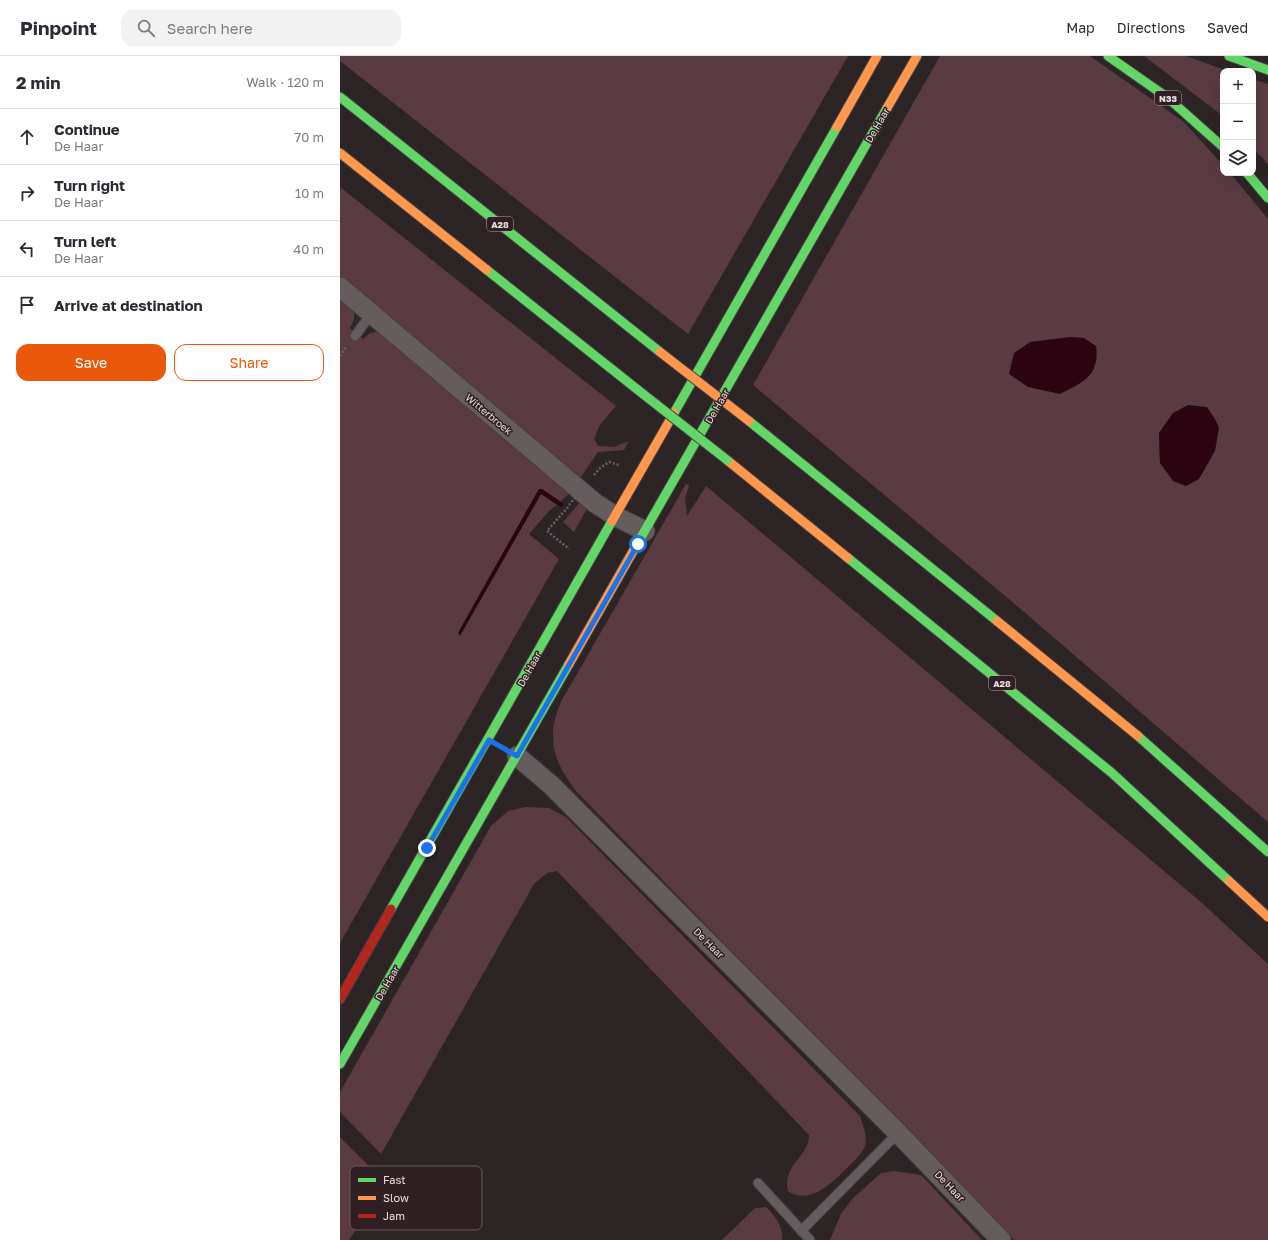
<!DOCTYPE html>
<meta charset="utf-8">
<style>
body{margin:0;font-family:"Golos Text",sans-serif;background:#f2f2f3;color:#2b2b33}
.controls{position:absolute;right:12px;top:12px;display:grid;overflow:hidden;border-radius:8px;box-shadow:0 4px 16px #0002}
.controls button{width:36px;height:36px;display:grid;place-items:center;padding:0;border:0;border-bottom:1px solid #e1e1e2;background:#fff;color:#2b2b33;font:20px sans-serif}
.stop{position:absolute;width:12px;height:12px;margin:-9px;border:3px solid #1a73e8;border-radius:50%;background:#fff}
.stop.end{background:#1a73e8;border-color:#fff;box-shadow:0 1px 4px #0008}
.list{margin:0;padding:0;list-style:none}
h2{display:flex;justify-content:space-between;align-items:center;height:52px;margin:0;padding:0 16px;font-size:17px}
h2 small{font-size:13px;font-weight:400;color:#7c7c81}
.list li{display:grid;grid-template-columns:26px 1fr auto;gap:12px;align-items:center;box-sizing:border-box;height:56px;padding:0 16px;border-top:1px solid #e1e1e2}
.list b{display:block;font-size:15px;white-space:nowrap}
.list p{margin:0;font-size:13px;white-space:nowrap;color:#7c7c81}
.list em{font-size:13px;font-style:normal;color:#7c7c81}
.actions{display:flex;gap:8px;padding:12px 16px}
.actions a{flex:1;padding:9px 0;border:1px solid #ea580c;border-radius:12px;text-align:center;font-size:14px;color:#ea580c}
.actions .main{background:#ea580c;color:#fff}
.icon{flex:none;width:22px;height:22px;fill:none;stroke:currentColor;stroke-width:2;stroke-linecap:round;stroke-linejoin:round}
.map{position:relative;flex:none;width:928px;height:1184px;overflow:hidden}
header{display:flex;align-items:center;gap:24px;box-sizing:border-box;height:56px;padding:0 20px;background:#fff;border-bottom:1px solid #e1e1e2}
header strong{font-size:19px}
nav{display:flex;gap:22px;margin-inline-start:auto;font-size:14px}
.search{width:280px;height:36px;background:#f2f2f3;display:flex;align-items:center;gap:10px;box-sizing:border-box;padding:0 14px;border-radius:12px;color:#7c7c81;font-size:15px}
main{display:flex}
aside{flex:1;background:#fff}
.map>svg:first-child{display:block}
</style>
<header>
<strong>Pinpoint</strong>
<div class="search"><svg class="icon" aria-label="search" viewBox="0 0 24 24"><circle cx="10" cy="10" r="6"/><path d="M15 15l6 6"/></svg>Search here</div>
<nav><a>Map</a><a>Directions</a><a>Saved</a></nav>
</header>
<main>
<aside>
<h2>2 min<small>Walk · 120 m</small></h2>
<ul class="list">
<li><svg class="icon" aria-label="ahead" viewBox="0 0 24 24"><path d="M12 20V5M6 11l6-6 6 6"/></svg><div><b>Continue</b><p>De Haar</p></div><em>70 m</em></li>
<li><svg class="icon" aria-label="right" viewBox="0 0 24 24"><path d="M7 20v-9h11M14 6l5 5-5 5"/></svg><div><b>Turn right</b><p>De Haar</p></div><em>10 m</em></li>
<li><svg class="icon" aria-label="left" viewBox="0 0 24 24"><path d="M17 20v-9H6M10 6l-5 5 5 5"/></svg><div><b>Turn left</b><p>De Haar</p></div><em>40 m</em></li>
<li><svg class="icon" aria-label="arrive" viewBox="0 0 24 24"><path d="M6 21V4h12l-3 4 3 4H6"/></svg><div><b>Arrive at destination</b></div></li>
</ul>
<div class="actions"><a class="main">Save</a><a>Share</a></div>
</aside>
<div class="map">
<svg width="928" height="1184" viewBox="0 0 928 1184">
<rect width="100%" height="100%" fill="#2d2426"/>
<path fill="#5b3b42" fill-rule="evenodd" d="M0,0H508L348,278L0,5Z
M600,0H750L844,66L883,109V117H890L928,163V766L683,555L413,329ZM833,357L820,407L819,377Z
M804,0H846L888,15H883V60Z
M913,23L928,28V108L913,92Z
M0,131L276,350L260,369L254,383L258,390L274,391L289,385L284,394L258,396L239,424L0,222Z
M0,240L14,251V264L10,272L23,283L30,277L41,275L231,436L220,446L202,433H199L118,577L119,579L201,438L217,449L209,455L189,478L219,503L0,887Z
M346,428L349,429L345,443L347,460L366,430L862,847L928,908V1184H674L573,1078L564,1073L236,735C213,705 205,680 222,644Z
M242,444L248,451L234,476L223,466Z
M185,751L209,752L226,761L520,1060C522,1068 528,1080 525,1090C522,1098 514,1105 508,1111C493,1126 470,1150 448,1135C442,1109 469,1101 469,1079L217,815L207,817L194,828L41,1098L0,1056V1036L151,770L168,755Z
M0,1081L32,1113L20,1134L23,1164L9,1184H0Z
M554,1115L581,1119L642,1184H490L501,1158L513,1142L541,1117Z
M426,1151C436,1161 443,1170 442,1184H382L415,1152Z"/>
<path fill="#2d0411" d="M730,281L744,282L756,290C760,320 743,326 720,338L688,331L669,318L674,297L690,286Z
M848,349L867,351L875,363L879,372L875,395L859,423L846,430L833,425L820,407L819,377L833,357Z
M199,433H202L224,448L221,451L201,438L120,580L118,577Z"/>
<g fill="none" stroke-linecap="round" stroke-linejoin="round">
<defs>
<path id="lane" d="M15,280L31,258
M418,1127L470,1184
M461,1175L558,1077"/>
<path id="street" d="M0,231L255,447L275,460L305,475
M177,700L211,729L558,1077L661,1184"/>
<path id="fast" d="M768,0L828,42L883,91
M889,0L928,14
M0,41L320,296
M907,117L928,142
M147,214L298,334
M334,357L497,71
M409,365L657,565
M296,490L547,52
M508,502L772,717L889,825
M798,680L928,796
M51,853L272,465
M0,1008L229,608"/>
<path id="slow" d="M547,52L577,0
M497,71L537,0
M0,97L147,214
M387,404L508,502
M272,465L334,357
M657,565L798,680
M229,608L296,490
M889,825L928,861"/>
<path id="jam" d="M0,943L51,853"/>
</defs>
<use href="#lane" stroke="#463f41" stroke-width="11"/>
<use href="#street" stroke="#463f41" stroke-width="21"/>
<use href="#fast" stroke="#463f41" stroke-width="11"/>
<use href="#slow" stroke="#463f41" stroke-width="11"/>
<use href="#jam" stroke="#463f41" stroke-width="11"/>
<path stroke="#686062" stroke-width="2.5" stroke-dasharray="2 2" stroke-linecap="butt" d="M0,300L6,291
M254,419L260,412L269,406L279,409
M228,451L207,475L229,493"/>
<use href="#lane" stroke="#655c5e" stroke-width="9"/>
<use href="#street" stroke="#655c5e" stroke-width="19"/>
<use href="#fast" stroke="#63d668" stroke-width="9"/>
<use href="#slow" stroke="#ff974d" stroke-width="9"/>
<use href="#jam" stroke="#b3261e" stroke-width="9"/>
<defs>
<path id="fast-bridge" d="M298,334L387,404"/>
<path id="slow-bridge" d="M320,296L409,365"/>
</defs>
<use href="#fast-bridge" stroke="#463f41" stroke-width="11" stroke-linecap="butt"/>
<use href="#slow-bridge" stroke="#463f41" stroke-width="11" stroke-linecap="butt"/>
<path stroke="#686062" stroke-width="2.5" stroke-dasharray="2 2" stroke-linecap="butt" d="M229,449L246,429"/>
<use href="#fast-bridge" stroke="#63d668" stroke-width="9"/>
<use href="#slow-bridge" stroke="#ff974d" stroke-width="9"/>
</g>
<path fill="#524649" d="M42,1136L41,1140L32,1149L26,1142L27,1139Z"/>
<path fill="#3d3234" d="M42,1136L41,1140L32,1149L34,1145Z"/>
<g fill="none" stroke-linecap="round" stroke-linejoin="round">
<path stroke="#1a73e8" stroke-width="5" d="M87,792L149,684L177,700L298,488"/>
</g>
<g text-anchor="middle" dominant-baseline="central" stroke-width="3" stroke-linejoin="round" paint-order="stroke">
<g fill="#312023" stroke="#b1a4a7" stroke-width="1">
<rect x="815" y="35" width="26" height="14" rx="3"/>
<rect x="147" y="161" width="26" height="14" rx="3"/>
<rect x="649" y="620" width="26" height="14" rx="3"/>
</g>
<g font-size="9" font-weight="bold" fill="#e8dddf">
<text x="828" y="42">N33</text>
<text x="160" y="168">A28</text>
<text x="662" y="627">A28</text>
</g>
<g font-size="10" fill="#e8dddf" stroke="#312023">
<text transform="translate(537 69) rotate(-60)">De Haar</text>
<text transform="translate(377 350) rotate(-60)">De Haar</text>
<text transform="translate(149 358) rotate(40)">Witterbroek</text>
<text transform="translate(189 613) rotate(-61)">De Haar</text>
<text transform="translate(369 887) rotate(45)">De Haar</text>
<text transform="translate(47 927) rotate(-60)">De Haar</text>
<text transform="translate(610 1130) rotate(46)">De Haar</text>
</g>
</g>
<rect x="10" y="1110" width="132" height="64" rx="6" fill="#312023" stroke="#68595b" stroke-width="1"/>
<rect x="18" y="1122" width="18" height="4" fill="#63d668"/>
<rect x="18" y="1140" width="18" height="4" fill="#ff974d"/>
<rect x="18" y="1158" width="18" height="4" fill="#b3261e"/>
<g font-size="11" fill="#e8dddf">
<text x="43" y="1128">Fast</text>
<text x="43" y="1146">Slow</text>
<text x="43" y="1164">Jam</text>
</g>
</svg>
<div class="controls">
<button>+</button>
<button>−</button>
<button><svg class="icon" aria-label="layers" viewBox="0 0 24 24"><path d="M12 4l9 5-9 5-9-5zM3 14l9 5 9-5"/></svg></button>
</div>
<div class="stop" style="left:298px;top:488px"></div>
<div class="stop end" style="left:87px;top:792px"></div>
</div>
</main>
